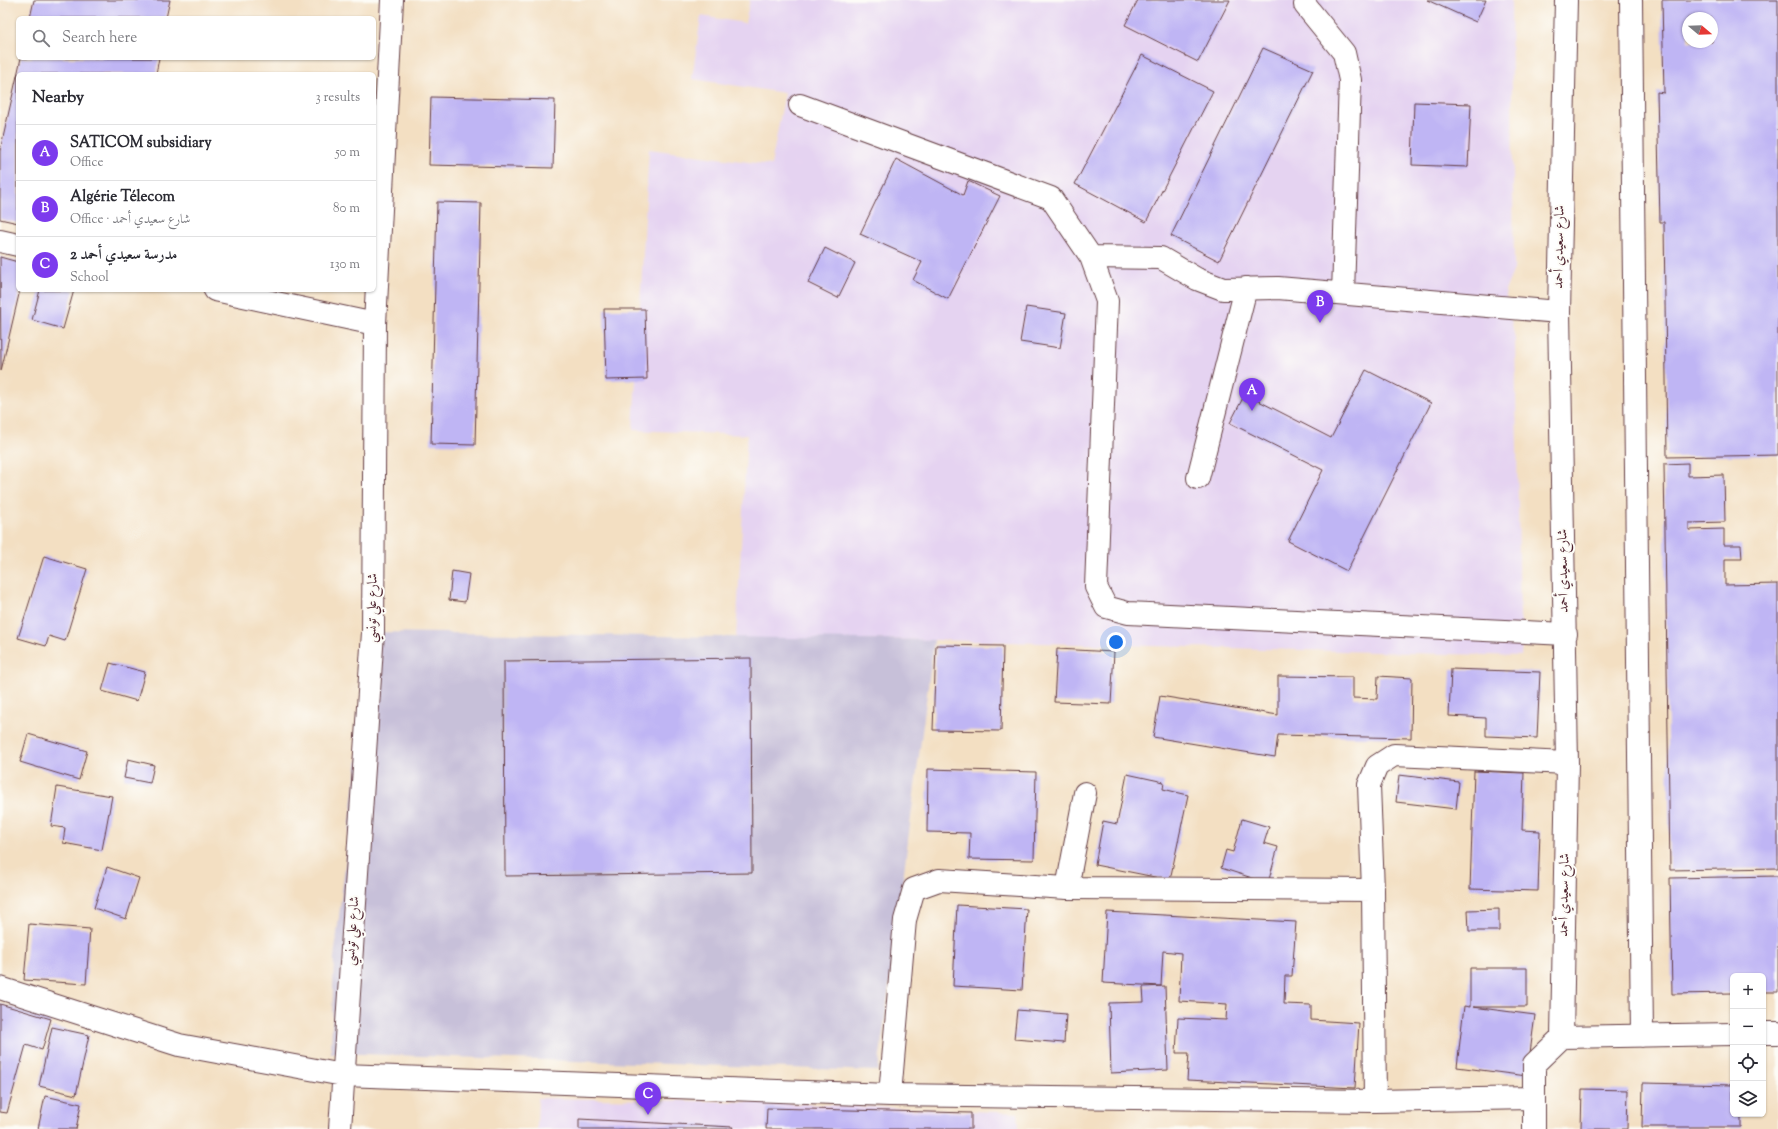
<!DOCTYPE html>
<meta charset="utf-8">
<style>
body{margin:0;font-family:"Sorts Mill Goudy",Amiri,serif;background:#f2f2f3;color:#2b2b33}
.controls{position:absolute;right:12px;bottom:12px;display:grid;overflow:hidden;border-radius:6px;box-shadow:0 1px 3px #0004}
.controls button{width:36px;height:36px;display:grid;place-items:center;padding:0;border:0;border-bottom:1px solid #e1e1e2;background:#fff;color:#2b2b33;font:20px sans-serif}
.compass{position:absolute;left:1682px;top:12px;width:36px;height:36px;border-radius:50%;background:#fff;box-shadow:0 1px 3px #0004;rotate:109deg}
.you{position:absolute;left:1116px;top:642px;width:14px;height:14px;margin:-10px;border:3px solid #fff;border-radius:50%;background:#1a73e8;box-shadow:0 0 0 6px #1a73e833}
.badge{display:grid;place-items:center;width:26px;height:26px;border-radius:50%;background:#7c3aed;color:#fff;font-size:13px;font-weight:700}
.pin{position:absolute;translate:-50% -33px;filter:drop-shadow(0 1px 2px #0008)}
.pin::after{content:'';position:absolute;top:21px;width:14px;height:12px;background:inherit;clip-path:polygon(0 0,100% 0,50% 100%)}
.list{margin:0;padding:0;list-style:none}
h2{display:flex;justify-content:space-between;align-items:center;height:52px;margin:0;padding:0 16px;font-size:17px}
h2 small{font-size:13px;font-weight:400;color:#7c7c81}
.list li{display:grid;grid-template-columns:26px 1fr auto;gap:12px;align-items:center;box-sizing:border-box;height:56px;padding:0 16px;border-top:1px solid #e1e1e2}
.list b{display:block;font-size:15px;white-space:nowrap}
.list p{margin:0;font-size:13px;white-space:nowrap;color:#7c7c81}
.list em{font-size:13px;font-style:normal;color:#7c7c81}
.icon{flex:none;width:22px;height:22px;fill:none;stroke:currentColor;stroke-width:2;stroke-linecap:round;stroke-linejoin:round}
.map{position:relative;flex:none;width:1778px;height:1129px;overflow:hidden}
.search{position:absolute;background:#fff;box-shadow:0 1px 3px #0004;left:16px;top:16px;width:360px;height:44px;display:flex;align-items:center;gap:10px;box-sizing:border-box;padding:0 14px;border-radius:6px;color:#7c7c81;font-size:15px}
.panel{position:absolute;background:#fff;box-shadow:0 1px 3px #0004;left:16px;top:72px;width:360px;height:220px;border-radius:6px}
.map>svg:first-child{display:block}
</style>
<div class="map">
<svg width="1778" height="1129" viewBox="0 0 1778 1129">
<rect width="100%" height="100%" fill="#fdfcf7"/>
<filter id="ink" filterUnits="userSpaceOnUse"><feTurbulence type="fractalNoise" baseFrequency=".025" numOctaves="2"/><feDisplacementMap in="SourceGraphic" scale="8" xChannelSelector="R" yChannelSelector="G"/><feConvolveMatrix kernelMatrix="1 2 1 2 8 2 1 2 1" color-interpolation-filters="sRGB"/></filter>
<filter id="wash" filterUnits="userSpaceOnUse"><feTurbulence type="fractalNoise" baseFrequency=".012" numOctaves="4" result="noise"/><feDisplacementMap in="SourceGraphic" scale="16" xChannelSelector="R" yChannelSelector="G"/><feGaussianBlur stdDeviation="0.9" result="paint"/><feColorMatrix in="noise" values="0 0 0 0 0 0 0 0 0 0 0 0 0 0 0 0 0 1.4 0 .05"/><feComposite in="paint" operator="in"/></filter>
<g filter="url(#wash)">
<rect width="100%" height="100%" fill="#f3dfc2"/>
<path fill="#e5d3f1" d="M750,0H1511L1514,269L1505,291L1515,339L1520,616L1523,632L1521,656L934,640L736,638L747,435L633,430L649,149L771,165L785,93L692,79L701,16L745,23Z
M538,1098L759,1102L1018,1113L1019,1129H537Z"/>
<path fill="#c7c0d9" d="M373,632L934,640L878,1071L331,1053L334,958Z"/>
<g id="blocks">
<path fill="#bfb5f4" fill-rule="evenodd" d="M34,0H170L166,18H30Z
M1138,0H1230L1198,62L1125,25Z
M1427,0H1486L1476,22Z
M1662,0H1778V455L1667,457L1664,222H1660L1657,92L1664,93ZM1688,18H1712V42H1688Z
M1263,48L1313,70L1219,261L1171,236Z
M1142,55L1213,91L1146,222L1075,184Z
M21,58H159L156,74H18V223L0,219V151Z
M431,97L555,100L553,168L429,165Z
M1414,102L1471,104L1468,167L1412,165Z
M896,159L963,195L968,181L1000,196L948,299L913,280L922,262L860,234Z
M437,202L481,203L475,445L431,444Z
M825,248L855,263L838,298L808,283Z
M0,257L18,262V290H20L1,371Z
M40,290H74L63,329L32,320Z
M1026,307L1066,313L1060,348L1020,342Z
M604,309H645L647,379L606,380Z
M1366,370L1431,403L1347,571L1288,541L1323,470L1230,423L1245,394L1331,438Z
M1688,463V476L1724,475L1725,522L1689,523V530L1724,529V545H1741L1742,559H1725V585L1778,584V868L1670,870L1664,464Z
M44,556L87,569L65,641L49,636L46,646L18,638Z
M452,571L469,574L465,602L449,600Z
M936,645L1003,646L1001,731L933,730Z
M1057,649L1114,652L1111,704L1054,702Z
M751,658L752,873L505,876L504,661Z
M110,663L145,672L137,701L102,691Z
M1451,669L1540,672L1537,738L1486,736V718L1449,716Z
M1278,676L1353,677V698L1377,699L1378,676L1412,678L1411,738L1278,735L1275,757L1153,737L1160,696L1278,715Z
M28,734L87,751L79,780L20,762Z
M128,759L154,765L150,783L124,778Z
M928,769L1036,772L1034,860L969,859L970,833L927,832Z
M1474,771L1524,773L1522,830L1540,831L1538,891L1470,889Z
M1127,774L1164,782L1163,789L1188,795L1170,880L1095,865L1103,821L1117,824Z
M1399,775L1459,782L1456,809L1396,802Z
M57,787L112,796L102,850L63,843L65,828L51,826Z
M1242,819L1269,827L1264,843L1278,847L1268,883L1221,868L1226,850L1233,852Z
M107,867L139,878L126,919L94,908Z
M1778,876V992H1763V976H1733V993L1672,994L1670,878Z
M957,905L1027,909L1022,990L953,986Z
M1499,909V931H1469L1468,910Z
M1107,912L1296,922L1292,976H1285L1284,1004L1311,1005V1020L1359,1023L1355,1088L1187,1080L1189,1053H1176L1178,1018L1226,1020L1227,1004L1179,1001L1181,953L1163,951L1161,986L1103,983Z
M29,924L90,929L86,984L24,980Z
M1470,968H1527V1007H1473L1535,1015L1527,1076L1457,1067L1464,1006L1470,1007Z
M1165,986L1168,1070L1111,1073L1109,1003L1144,1002L1143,987Z
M0,1004L51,1019L42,1050L26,1045L7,1113L0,1112Z
M1017,1010L1066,1014L1064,1043L1014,1039Z
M52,1027L89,1035L76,1095L39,1086Z
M1643,1083L1733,1085V1114H1741V1127H1642Z
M1582,1089L1628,1090L1627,1129H1581Z
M45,1096L81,1104L76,1129H38Z
M767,1108L971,1113V1129H766Z
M579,1119L733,1127L732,1129H579Z"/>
</g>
</g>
<g filter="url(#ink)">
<use href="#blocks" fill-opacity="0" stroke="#633c42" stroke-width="1"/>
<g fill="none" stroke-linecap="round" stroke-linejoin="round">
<defs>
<path id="minor" d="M1631,0L1642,1036
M1305,5L1344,53L1350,80L1343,293
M800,105L1051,198L1091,257L1107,301L1096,587L1106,607L1128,613L1566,634
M0,241L18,245
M1091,257L1161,258L1197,279L1223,289L1278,288L1559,312
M215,290L375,324
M1198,478L1246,288
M1067,888L1085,793
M0,988L179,1045L343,1075L890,1095L1375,1101L1534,1098
M1763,1033H1778
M1562,1037L1733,1034
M890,1095L905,920L914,889L939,880L1067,888L1373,890
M1375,1101L1373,890L1369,785L1377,766L1394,755L1567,763
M340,1129L373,632L375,324L392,0
M1534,1129V1064L1562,1037L1567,763L1559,312L1566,0"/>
</defs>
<use href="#minor" stroke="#633c42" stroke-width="24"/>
<use href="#minor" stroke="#fff" stroke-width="22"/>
</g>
</g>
<g text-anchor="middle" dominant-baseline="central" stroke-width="4" stroke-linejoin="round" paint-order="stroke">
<g font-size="14" fill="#4a1f2b" stroke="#fdfcf7">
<text transform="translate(1560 247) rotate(-89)">شارع سعيدي أحمد</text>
<text transform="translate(1564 571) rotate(-91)">شارع سعيدي أحمد</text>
<text transform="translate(373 608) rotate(-89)">شارع علي تونسي</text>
<text transform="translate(1565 895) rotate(-89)">شارع سعيدي أحمد</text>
<text transform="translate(353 931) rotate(-86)">شارع علي تونسي</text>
</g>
</g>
</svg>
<div class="controls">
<button>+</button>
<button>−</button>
<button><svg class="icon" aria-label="locate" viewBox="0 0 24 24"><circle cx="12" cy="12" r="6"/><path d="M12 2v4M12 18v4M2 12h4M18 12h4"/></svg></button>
<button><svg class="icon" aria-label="layers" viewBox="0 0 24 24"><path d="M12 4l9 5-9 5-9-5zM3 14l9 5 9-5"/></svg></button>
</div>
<svg class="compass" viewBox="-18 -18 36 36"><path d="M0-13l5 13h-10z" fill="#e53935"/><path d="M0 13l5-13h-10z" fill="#7c7c81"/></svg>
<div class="you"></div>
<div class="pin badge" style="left:1252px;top:411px">A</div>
<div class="pin badge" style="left:1320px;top:323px">B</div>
<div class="pin badge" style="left:648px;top:1115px">C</div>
<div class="search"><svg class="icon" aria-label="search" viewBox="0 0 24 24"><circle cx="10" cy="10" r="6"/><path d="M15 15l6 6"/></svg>Search here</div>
<section class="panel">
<h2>Nearby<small>3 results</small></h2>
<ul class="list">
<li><span class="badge">A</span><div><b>SATICOM subsidiary</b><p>Office</p></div><em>50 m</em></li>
<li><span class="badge">B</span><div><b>Algérie Télecom</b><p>Office · شارع سعيدي أحمد</p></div><em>80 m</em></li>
<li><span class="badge">C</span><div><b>مدرسة سعيدي أحمد 2</b><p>School</p></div><em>130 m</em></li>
</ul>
</section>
</div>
